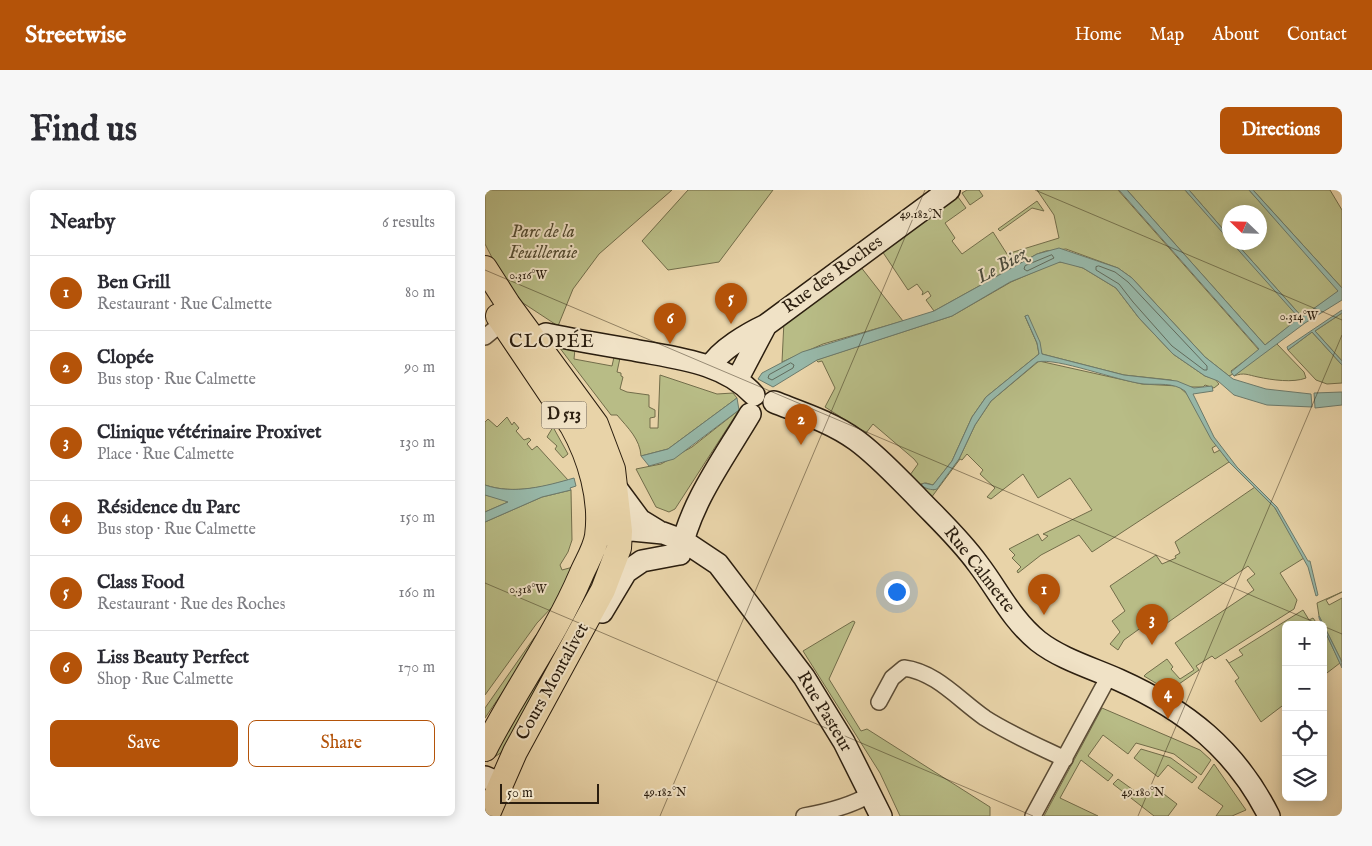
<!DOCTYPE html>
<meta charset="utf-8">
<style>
body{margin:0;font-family:"IM FELL English",serif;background:#f7f7f7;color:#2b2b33}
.controls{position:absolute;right:15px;bottom:15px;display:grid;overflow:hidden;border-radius:8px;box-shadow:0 2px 12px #0003}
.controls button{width:45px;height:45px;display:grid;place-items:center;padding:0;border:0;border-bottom:1px solid #e1e1e2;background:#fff;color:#2b2b33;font:25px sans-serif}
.compass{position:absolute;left:737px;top:15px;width:45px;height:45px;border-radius:50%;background:#fff;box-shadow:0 2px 12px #0003;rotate:293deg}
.scale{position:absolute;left:15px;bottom:12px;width:99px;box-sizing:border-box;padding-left:5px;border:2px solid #2b1e0f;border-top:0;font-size:14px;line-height:18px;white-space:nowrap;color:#2b1e0f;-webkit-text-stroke:4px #f0e2c6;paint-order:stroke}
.you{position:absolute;left:411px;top:401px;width:18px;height:18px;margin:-12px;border:4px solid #fff;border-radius:50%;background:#1a73e8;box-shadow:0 0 0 8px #1a73e833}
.badge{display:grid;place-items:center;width:32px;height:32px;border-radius:50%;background:#b45309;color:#fff;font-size:16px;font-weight:700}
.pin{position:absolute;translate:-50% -41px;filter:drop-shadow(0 1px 2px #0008)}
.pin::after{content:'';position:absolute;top:26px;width:18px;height:15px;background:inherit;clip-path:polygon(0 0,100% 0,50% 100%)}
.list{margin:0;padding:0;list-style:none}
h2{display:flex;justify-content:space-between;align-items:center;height:65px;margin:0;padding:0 20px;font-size:21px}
h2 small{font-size:16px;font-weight:400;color:#7c7c81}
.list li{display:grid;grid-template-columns:32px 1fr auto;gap:15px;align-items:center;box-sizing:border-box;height:75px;padding:0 20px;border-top:1px solid #e1e1e2}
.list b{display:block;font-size:19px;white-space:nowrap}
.list p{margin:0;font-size:16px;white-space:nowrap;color:#7c7c81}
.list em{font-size:16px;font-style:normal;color:#7c7c81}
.actions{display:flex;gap:10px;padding:15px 20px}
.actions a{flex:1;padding:11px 0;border:1px solid #b45309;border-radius:8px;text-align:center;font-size:18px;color:#b45309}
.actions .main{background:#b45309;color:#fff}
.icon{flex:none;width:28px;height:28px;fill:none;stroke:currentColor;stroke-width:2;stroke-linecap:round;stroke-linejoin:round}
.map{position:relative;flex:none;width:857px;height:626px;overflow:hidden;border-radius:8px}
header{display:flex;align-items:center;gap:30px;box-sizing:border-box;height:70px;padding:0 25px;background:#b45309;color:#fff}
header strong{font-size:24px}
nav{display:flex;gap:28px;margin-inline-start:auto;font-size:18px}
.intro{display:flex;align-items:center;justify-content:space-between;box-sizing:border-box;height:120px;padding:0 30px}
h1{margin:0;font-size:35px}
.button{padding:12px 22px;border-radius:8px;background:#b45309;color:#fff;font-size:18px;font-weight:700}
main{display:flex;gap:30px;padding:0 30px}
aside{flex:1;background:#fff;border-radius:8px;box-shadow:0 2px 12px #0003}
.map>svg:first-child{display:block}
</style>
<header>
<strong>Streetwise</strong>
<nav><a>Home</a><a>Map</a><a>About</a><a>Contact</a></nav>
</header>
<div class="intro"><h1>Find us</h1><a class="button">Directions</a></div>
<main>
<aside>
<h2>Nearby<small>6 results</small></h2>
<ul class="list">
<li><span class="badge">1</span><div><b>Ben Grill</b><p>Restaurant · Rue Calmette</p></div><em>80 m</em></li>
<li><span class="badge">2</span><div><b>Clopée</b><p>Bus stop · Rue Calmette</p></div><em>90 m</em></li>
<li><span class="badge">3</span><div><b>Clinique vétérinaire Proxivet</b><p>Place · Rue Calmette</p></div><em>130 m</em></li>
<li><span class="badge">4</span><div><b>Résidence du Parc</b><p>Bus stop · Rue Calmette</p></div><em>150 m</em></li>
<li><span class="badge">5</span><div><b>Class Food</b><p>Restaurant · Rue des Roches</p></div><em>160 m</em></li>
<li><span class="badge">6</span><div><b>Liss Beauty Perfect</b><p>Shop · Rue Calmette</p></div><em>170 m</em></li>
</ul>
<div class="actions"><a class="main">Save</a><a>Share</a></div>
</aside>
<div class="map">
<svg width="857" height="626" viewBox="0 0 857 626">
<rect width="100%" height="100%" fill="#e8d3a8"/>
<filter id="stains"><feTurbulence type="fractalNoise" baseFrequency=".004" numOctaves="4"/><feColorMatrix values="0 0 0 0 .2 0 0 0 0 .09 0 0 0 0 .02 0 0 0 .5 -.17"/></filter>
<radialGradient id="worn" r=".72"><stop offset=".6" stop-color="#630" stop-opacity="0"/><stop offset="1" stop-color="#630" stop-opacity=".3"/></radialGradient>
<path fill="#b8bc86" stroke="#726d4a" d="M0,0H187L114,64L88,99L73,136L38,113L26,100L16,85L0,54Z
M203,0H288L234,72L183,80L157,51Z
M482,0H494L498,6L485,15L477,3Z
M552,0H633L774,160L746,181L748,184L744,186L720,167L647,88L633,78L581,59L561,61L552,64L449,121L441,110L446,106L443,101L437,105L438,102L432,94L423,100L397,61L473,7L481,18L460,33L470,48L467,51L477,64L508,42L522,64L574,48L569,25Z
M642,0H700L815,128L780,155Z
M704,0H764L852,97L853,102L817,127L751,53L774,52V22H744V46Z
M768,0H845L857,20V98Z
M552,11L559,21L547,18L515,41L513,39Z
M572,72L583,73L598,78L631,98L654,128L688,164L720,186L730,189L734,194L729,198L720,195L718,197H703L686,190L639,185L557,164L540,126L552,153L554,164L501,207L487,227L467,271L448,295L441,293L436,294L449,300L474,269L490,235L506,211L554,171L657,194L693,196L702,204L732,255L727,258L729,263L735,260L744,272L607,362L594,345L556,365L533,383L532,381L536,377L527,368L530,365L524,359L553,344L557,351L563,346L558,344L607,320L585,288L553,308L538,284L506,309L502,307L510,298L495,284L498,280L482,264L477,270L475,269L446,308L425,285L433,274L429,269L388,234L381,243L340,217L350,198L337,171L333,172L331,170L467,126L526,92Z
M375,76L418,131L338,154L297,172L299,131Z
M857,123V171L830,141Z
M827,142L857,175V193L842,194L831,190L803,160Z
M791,153L819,182L821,188C808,193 787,190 773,187C763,185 759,182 749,186Z
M74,157L90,159L89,169L127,176L129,167L135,168L132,182L136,183V186L138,187L135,199L142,202L164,205V217L170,220V227L165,228V238H173L175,185L232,204L248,203L252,208L183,259L156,266C155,249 143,238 132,225H126Z
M254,220L190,319L184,322L171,317L151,279L176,274L207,257Z
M22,227L27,235L29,232L34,238L31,241L39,250L44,248L46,250L42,254L47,260L52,256L83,290C57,298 26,304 0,295V232L3,229L12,237Z
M68,237L83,264L78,268L70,259L72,256L62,247Z
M770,297L790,318L819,368L795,383L812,410L809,419L730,469L727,466L711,476L714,480L684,501L659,486L661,484L682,469L688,477L686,479L695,489L709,480L690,453L769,400L762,390L770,384L763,376L675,438L668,429L639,450L633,460L625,454L635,442L627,431L640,421L625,396L671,365L677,374L691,368L690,366L695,363L690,352Z
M86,300L87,350L83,362L75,375L77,380L88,377L69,415L52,433L0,505V332L57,307Z
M0,305L22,310L23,312L0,322Z
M106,396L110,401L17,562L2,572L35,513Z
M857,402L841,410L844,415L857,408V472L834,426L832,413Z
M818,420L824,430L828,428L833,435H801V513L776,532L750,491L754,488L741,469L744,473L758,465L754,460Z
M368,431L370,432L344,489L376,541L382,539L505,617V626H415L395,583L318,461Z
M838,437L855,473L838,486Z
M51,445L55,447L0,528V518Z
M617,518L715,560L726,570L716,585L689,564L651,553L643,564L618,545L603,566L628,585L623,591L596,570L575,608L613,626H559Z
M656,559L686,568L712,587L707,593L683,575L673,587L649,568Z
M729,574L761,620L747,626H731L738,616L713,598Z
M633,589L658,607L667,595L692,614L683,626H669L628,594Z"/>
<path fill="#97b8a9" stroke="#6c7a6b" d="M634,0H642L780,155L814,128L747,53H751L817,127L853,101L764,0H768L857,98V110L820,133L749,186L746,182L774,159Z
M700,0H704L744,46V50Z
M574,58L633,78L647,88L720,167L748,189L781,199L826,204L827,217L782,215L749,205L733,191L720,186L688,164L654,128L631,98L598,78L575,72L525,92L467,126L332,170L288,197L273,189L277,183L317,162L449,121L552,64Z
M857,120V123L830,141L857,171V175L827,142L803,160L802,157Z
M543,125L555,152L557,164L639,185L692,191L709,198L727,196L728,201L708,204L729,247L752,277L792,317L823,371H825L833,405L831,406L823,377L790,318L744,272L726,249L700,201C688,192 673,195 659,194C632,191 572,167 552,172L506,211L490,235L474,269L452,299C447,301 439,298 436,295L439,293L448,295L467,271L487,227L501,207L554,164L552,153L540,126Z
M857,202V215L830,218L829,203Z
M252,208L254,220L189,269L164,276L156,266L183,259Z
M89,288L91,296L85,298L86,300L57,307L0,332V322L23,312L0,305V295C29,305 61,296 89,288Z
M834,426L856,470L857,478L834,428Z"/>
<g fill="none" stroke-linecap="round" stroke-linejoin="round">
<path stroke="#616b5c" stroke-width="1" d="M567,65L569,68L542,81L539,79L540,76Z
M614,76L630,82L643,92L722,176V180H719L687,156L648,112L634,94L611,80V77Z
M306,173L309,175L308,178L287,190L283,188L284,185Z"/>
<defs>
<path id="street" d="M0,147L17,133
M394,512L407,488L419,478C451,482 474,510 500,528C525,544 553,556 580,569
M319,626C342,622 366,616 386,604
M548,626L624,486"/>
<path id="secondary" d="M49,150L61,144C90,150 119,155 149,160C190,168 239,172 269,205
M225,177C234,160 264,143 281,135L464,0
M252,190L281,135
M289,212C317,223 346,232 371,250C393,266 413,288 432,307C453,329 475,349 493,374C513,400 526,429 553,451C576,469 607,478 634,490C701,520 751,560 784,626
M132,299L155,330L173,341
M119,345L147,340L178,343L197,350L233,374L319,487L359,552L396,626
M195,364C205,313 239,268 265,224
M117,422L141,382L157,371L194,364
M0,587L14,593"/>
<path id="primary" d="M0,78L23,114L111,234L128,279L135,341L134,358L118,400L30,562L2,626
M0,559C30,500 70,446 96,385C101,373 110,359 112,346C117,309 105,268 87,236L13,126"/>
</defs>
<use href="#street" stroke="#5a4b35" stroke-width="18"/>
<use href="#secondary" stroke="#2b1e0f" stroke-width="24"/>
<use href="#primary" stroke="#2b1e0f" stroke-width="26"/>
<use href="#street" stroke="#f0e2c6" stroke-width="15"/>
<use href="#secondary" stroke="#f0e2c6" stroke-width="21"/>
<use href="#primary" stroke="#e8d3a8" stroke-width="24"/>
</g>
<path fill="none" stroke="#2b1e0f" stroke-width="1" stroke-opacity="0.45" d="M550,0L857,130M0,80L836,435M0,393L548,626M838,436L857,444M175,626L440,0M653,626L857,145"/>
<g text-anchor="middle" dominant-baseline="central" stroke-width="4" stroke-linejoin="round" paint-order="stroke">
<rect fill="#f0e2c6" stroke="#665946" stroke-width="1" x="56.5" y="211.5" width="45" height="27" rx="4"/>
<g font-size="16" font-weight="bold" fill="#2b1e0f">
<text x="79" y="225">D 513</text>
</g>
<g font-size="18" font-style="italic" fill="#554d33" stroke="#f0e2c6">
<text x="58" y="42">Parc de la<tspan x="58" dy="21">Feuilleraie</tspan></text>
</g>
<g font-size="18" fill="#2b1e0f" stroke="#f0e2c6">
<text transform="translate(348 85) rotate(-36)">Rue des Roches</text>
<text transform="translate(494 380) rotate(52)">Rue Calmette</text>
<text transform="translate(68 492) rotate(-61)">Cours Montalivet</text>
<text transform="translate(339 522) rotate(59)">Rue Pasteur</text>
</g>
<g font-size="19" font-style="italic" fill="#4b4c3d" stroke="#f0e2c6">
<text transform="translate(517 76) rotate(-29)">Le Biez</text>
</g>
<g font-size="19" letter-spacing="1" fill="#2b1e0f" stroke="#f0e2c6">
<text x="67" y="152">CLOPÉE</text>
</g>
</g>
<g font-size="12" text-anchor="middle" fill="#2b1e0f" stroke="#f0e2c6" stroke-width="4" stroke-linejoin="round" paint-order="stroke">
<text x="436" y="28">49.182°N</text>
<text x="43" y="89">0.316°W</text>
<text x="814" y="130">0.314°W</text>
<text x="43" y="403">0.318°W</text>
<text x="180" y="606">49.182°N</text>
<text x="658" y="606">49.180°N</text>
</g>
<rect width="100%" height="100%" filter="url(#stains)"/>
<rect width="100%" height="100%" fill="url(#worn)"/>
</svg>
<div class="controls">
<button>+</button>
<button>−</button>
<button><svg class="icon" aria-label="locate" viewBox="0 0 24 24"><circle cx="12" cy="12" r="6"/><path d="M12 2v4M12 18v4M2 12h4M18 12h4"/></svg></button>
<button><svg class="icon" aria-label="layers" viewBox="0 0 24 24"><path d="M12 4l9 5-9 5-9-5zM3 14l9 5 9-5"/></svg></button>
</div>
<svg class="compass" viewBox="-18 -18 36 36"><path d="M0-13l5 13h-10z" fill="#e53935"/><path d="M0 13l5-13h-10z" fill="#7c7c81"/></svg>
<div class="scale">50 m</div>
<div class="you"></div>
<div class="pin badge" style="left:559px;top:425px">1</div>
<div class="pin badge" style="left:316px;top:255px">2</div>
<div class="pin badge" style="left:667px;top:455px">3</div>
<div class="pin badge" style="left:683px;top:529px">4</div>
<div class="pin badge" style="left:246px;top:134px">5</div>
<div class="pin badge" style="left:185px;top:154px">6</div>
</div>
</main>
